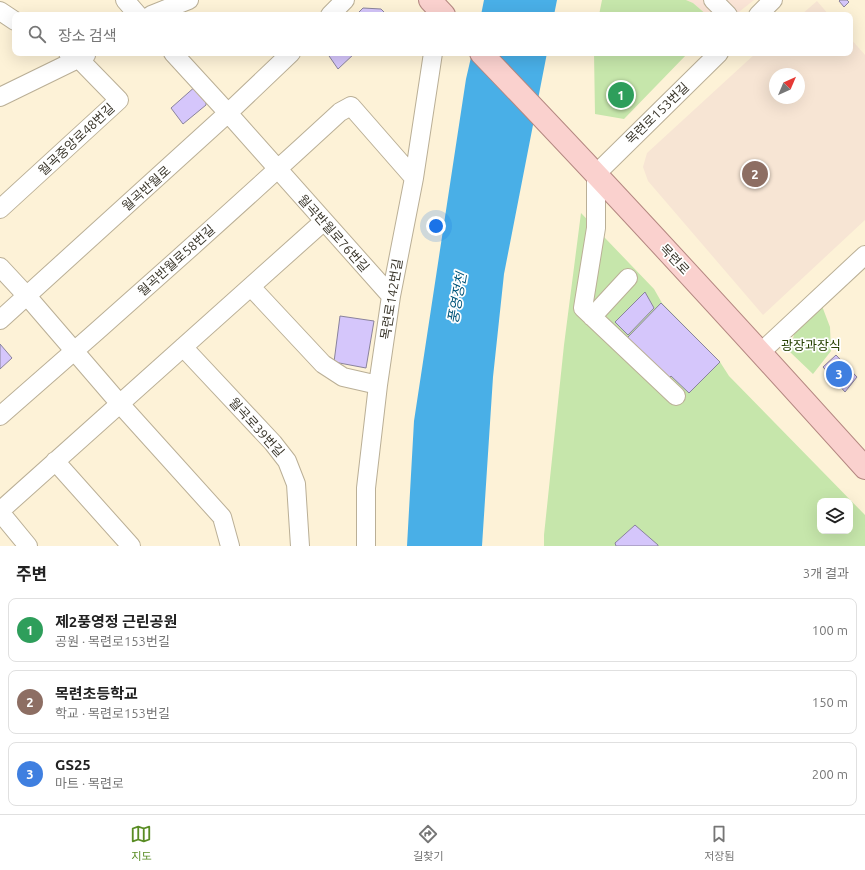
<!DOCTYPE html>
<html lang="ko">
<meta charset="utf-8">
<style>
body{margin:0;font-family:Ubuntu,"Noto Sans KR",sans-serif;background:#f6f6f6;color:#222}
.controls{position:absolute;right:12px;bottom:12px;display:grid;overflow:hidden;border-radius:8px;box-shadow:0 4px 16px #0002}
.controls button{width:36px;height:36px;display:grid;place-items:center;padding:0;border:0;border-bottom:1px solid #e0e0e0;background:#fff;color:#222;font:20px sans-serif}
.compass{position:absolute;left:769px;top:68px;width:36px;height:36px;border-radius:50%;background:#fff;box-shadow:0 4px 16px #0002;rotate:44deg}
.you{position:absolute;left:436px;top:226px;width:14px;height:14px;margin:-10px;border:3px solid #fff;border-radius:50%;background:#1a73e8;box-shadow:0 0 0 6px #1a73e833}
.badge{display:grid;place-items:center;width:26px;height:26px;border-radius:50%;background:#598c24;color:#fff;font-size:13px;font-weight:700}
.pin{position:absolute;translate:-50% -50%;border:2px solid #fff;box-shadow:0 1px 4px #0006}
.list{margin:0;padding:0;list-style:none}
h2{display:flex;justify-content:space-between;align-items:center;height:52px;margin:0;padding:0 16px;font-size:17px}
h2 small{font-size:13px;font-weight:400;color:#767676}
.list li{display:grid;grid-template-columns:26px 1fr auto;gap:12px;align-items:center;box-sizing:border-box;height:64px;margin:0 8px 8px;padding:0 8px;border:1px solid #e0e0e0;border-radius:8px}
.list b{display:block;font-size:15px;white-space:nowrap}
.list p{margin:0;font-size:13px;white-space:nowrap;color:#767676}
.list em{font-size:13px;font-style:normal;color:#767676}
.icon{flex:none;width:22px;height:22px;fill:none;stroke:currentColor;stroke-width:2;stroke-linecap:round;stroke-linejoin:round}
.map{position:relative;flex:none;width:865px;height:546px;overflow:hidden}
.search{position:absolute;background:#fff;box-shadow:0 4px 16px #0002;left:12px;right:12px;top:12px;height:44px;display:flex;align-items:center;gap:10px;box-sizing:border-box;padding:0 14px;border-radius:8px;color:#767676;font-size:15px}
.sheet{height:268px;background:#fff}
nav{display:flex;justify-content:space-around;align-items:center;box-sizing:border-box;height:56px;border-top:1px solid #e0e0e0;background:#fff;font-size:11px;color:#767676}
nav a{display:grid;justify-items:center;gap:2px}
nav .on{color:#598c24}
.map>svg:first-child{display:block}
</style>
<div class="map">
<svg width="865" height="546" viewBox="0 0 865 546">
<rect width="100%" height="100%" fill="#fdf2d7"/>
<path fill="#fae4d6" d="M686,0H754L735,15H707L693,3Z"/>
<path fill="#f7e5d4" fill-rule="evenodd" d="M817,1L829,15H801Z
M850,38L865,55V220L763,315L648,181L643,167L647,153L756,53H850ZM775,74H799V98H775Z"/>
<path fill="#c6e6ab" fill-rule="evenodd" d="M602,0H686L693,3L707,15H599Z
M594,53H688L624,119L595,114Z
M581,213L654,289L662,303L720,362L729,376L865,515V546H544V535L564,345ZM820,501H850V531H820Z
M822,306L830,327L831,351L813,374L790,352L795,330Z"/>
<path fill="#49afe7" d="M484,0H557L554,15H481Z
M472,53H547L504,274L493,377L482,546H407L414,421L466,79Z"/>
<path fill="#d5c6fb" stroke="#8a839c" d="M840,0H847L849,2L844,7L839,1Z
M363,8L381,9L387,15H356Z
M327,53H355L338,69Z
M197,85L206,95V105L183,124L171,108Z
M645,292L654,308L628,335L615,322Z
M661,303L720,362L689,393L671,376L669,378L627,338Z
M340,316L374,321L366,368L334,362Z
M0,344L12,358L0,369Z
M836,355L857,377L845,392L823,367Z
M635,525L658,545V546H616L615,543Z"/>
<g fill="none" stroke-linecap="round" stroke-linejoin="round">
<defs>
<path id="minor" d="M125,0L138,15
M713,0L728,15
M0,11L15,21
M151,15L189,0
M330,15L345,0
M758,15L773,0
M173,53L228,113L391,296
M0,97L86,55
M0,209L119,100L79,59L68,53
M0,267L27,296L120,404L222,517L230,546
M251,287L323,364L343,377L378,385
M592,317L628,278
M0,320L228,113L291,53
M183,347L273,443L287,461L296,484L300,546
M761,352L865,255
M676,396L583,308L596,228V174L719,53
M0,416C115,316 228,215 340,112L351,106L414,178
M55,461L131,546
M0,511L324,221
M0,512L28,546
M366,546V488L378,385L391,296L414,178L433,53"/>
<path id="major" d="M430,0L444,15
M481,53C612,189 739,328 865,468"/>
</defs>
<use href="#minor" stroke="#baaf96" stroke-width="20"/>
<use href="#major" stroke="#b48780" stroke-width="24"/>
<use href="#minor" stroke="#fff" stroke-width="18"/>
<use href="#major" stroke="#fad1ce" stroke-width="22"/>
</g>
<g text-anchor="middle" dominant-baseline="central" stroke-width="3.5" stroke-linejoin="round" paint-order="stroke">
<g font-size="13" fill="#3a362b" stroke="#fff">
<text transform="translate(657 113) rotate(-44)">목련로153번길</text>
<text transform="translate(76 139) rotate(-43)">월곡중앙로48번길</text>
<text transform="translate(146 188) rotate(-42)">월곡반월로</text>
<text transform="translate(334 233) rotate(48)">월곡반월로76번길</text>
<text transform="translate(675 259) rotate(47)">목련로</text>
<text transform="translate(176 260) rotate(-42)">월곡반월로58번길</text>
<text transform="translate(391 299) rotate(-81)">목련로142번길</text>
<text transform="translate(257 427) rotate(48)">월곡로39번길</text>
</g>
<g font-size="13" fill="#274203" stroke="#fff">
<text x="811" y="345">광장과장식</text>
</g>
<g font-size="14" font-style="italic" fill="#00557a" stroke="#fff">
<text transform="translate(457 298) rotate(-80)">풍영정천</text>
</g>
</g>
</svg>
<div class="controls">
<button><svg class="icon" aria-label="layers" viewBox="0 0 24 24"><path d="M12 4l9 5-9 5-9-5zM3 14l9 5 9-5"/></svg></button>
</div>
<svg class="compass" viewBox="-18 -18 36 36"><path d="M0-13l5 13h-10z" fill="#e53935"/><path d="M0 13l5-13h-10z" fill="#767676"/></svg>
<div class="you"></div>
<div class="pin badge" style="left:621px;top:95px;background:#2e9e5b">1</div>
<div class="pin badge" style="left:755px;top:174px;background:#8d6e63">2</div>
<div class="pin badge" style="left:839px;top:374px;background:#3f7fe0">3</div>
<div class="search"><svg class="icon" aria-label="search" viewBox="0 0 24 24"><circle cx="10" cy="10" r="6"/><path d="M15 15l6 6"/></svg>장소 검색</div>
</div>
<section class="sheet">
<h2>주변<small>3개 결과</small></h2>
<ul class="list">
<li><span class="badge" style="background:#2e9e5b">1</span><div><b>제2풍영정 근린공원</b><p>공원 · 목련로153번길</p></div><em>100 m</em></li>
<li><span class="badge" style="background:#8d6e63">2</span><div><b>목련초등학교</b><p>학교 · 목련로153번길</p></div><em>150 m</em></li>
<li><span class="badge" style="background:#3f7fe0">3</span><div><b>GS25</b><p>마트 · 목련로</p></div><em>200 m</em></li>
</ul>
</section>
<nav>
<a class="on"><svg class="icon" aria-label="map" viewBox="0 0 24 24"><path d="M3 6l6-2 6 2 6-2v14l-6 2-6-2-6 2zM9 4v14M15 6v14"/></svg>지도</a>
<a><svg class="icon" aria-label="directions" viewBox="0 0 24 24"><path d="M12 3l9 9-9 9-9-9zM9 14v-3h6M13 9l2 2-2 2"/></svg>길찾기</a>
<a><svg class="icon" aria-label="saved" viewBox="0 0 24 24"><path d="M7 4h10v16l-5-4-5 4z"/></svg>저장됨</a>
</nav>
